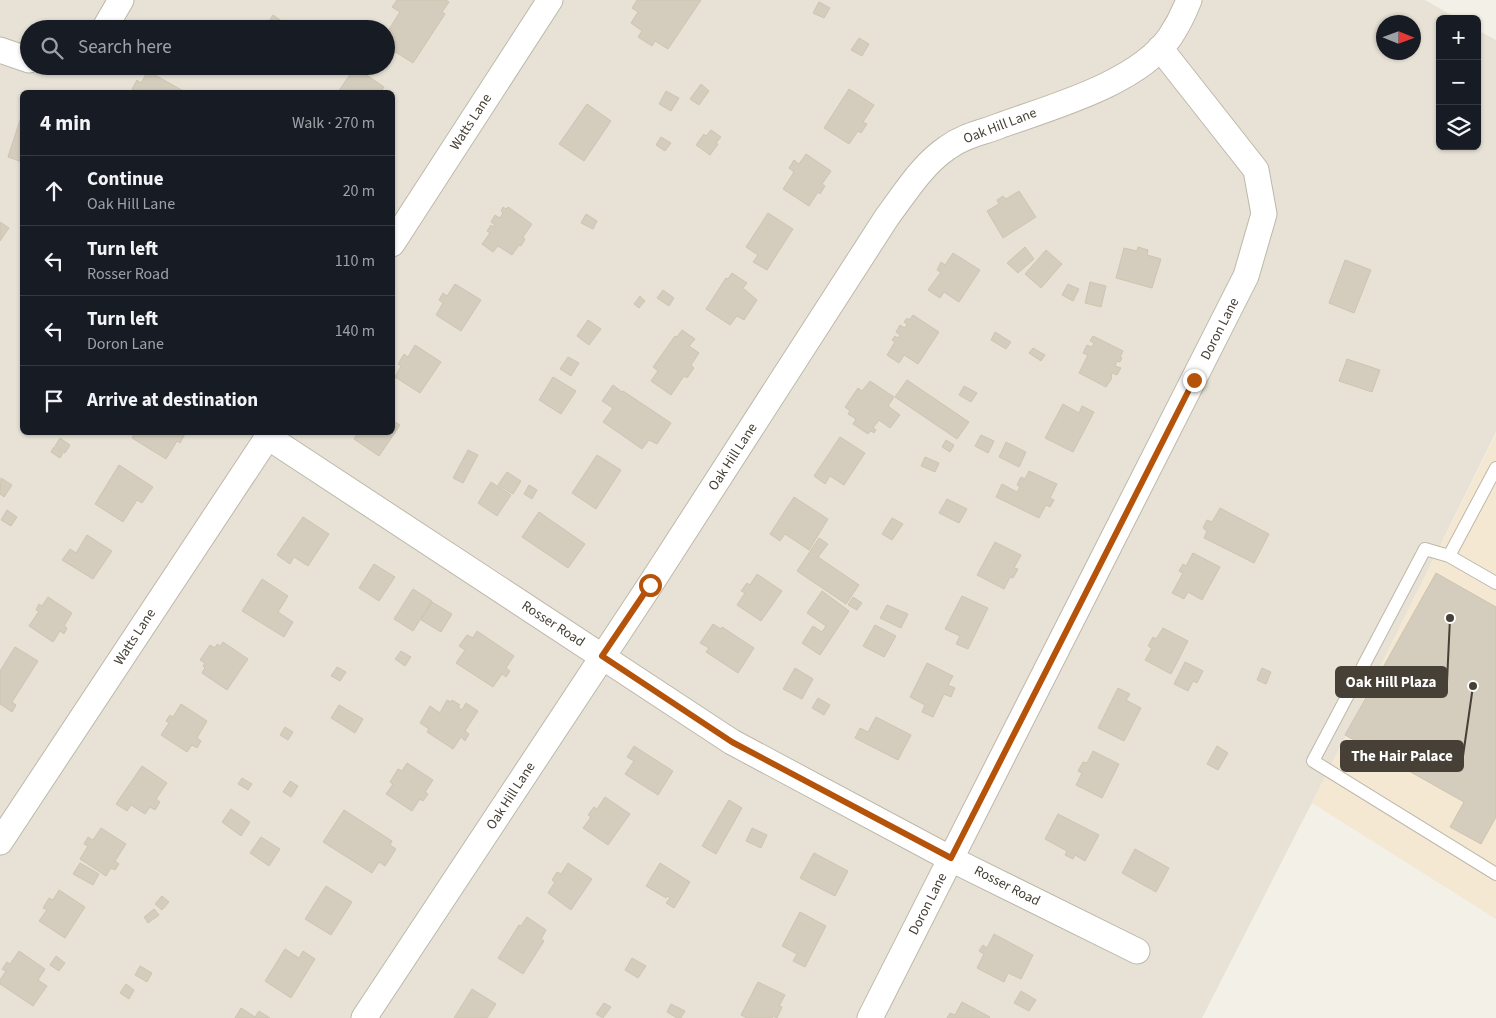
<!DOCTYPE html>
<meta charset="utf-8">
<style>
body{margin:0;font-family:"Source Sans 3",sans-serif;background:#242831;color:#f1f3f6}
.controls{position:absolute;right:15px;top:15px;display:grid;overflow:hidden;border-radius:8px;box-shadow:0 1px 4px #0004}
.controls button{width:45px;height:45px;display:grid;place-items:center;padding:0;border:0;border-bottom:1px solid #363941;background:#171b24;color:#f1f3f6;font:25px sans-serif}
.compass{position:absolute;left:1376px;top:15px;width:45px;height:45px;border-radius:50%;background:#171b24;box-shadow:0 1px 4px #0004;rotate:91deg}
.stop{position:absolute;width:15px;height:15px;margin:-11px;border:4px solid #b45309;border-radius:50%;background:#fff}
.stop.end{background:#b45309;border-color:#fff;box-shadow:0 1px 5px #0008}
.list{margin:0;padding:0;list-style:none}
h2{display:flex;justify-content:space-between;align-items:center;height:65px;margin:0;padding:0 20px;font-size:21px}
h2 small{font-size:16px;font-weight:400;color:#9ea1a6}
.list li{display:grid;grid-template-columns:32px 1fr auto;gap:15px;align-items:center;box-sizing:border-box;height:70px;padding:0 20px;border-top:1px solid #363941}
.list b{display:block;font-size:19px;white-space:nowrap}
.list p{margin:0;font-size:16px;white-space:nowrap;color:#9ea1a6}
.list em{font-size:16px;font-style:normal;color:#9ea1a6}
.icon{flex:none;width:28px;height:28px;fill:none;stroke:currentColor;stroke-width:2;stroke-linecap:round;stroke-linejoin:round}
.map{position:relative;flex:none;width:1496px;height:1018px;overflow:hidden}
.search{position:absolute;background:#171b24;box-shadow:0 1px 4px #0004;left:20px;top:20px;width:375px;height:55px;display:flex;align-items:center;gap:12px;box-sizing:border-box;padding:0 18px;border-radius:28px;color:#9ea1a6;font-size:19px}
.panel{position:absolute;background:#171b24;box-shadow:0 1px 4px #0004;left:20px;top:90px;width:375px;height:345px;border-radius:8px}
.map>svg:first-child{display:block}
</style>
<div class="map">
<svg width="1496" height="1018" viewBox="0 0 1496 1018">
<rect width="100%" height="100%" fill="#f3f0e7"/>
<path fill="#e7e2d5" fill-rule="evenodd" d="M0,0H1425L1458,19H1440V146H1477V30L1496,40V432L1347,734L1202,1018H0ZM1384,22H1414V52H1384ZM29,29H386V66H29ZM22,92H392V432H22Z"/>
<path fill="#f4e8d2" d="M1496,434V919L1312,803Z"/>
<path fill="#d4ccbc" stroke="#cfc4b0" d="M397,0H446L449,2L442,12L445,14L413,63L386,46V34L400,12L392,7Z
M637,0H701L668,49L655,41L652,46L638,37L642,31L631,23L638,12L632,8Z
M819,2L830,8L824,18L813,13Z
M273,15L283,22L279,29H264Z
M859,38L869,44L862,56L851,50Z
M185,66H203L199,74Z
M355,67L384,87L381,92H338Z
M148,71L185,92H136L137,91L132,89L137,80L141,83Z
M701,84L709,91L699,105L690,99Z
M849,89L874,105L863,122L867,124L861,133L858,131L849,144L824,128Z
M666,91L679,98L671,111L659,104Z
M587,104L611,121L584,161L559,144Z
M21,117L22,118V162L8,157Z
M711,130L721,137L716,143L718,144L710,155L696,145L704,134L706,136Z
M661,137L671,143L665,151L656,145Z
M806,154L831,171L822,184L825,186L820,194L818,192L809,206L783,189L794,172L789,168L794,160L799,164Z
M1019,191L1036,217L1003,238L987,211L999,204L997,200L1003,196L1006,199Z
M503,207L506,209L508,207L532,224L523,237L525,239L521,246L519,245L512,255L498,246L493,252L482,244L490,233L487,231L491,225L494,227L495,225L491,222L495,215L500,218L503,213L501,211Z
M768,213L793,229L767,270L753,262L758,255L746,247Z
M586,214L597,221L593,229L581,223Z
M0,222L9,228L0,241Z
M1025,247L1034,259L1018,273L1007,263Z
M1138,247L1148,250L1147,255L1161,259L1152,288L1116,278L1124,248L1137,251Z
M1046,250L1062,264L1041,288L1025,274Z
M953,253L980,270L959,302L944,292L940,298L928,290L941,272L937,270L941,262L945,265Z
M1345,260L1371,270L1354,313L1329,303Z
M732,273L747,283L743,288L757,300L744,320L737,316L730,325L706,309L726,278L728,279Z
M1090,282L1106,286L1101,307L1085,303Z
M455,284L481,300L461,331L436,315L443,303L439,300L443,293L447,296Z
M1068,284L1079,289L1073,301L1062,295Z
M663,290L674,298L669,306L657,298Z
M640,296L645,301L639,308L634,304Z
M913,315L939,332L918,364L904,355L899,363L887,355L895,342L892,340L895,336L898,338L900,335L896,332L900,325L905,328L907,324L904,322L907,318L909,320Z
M588,320L601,329L589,345L577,336Z
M682,330L695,339L689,346L699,353L691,365L694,368L687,378L684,376L671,395L651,381L658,371L653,367L675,336L677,337Z
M995,332L1011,342L1006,349L991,340Z
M1093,336L1123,351L1120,357L1122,358L1120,362L1117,361L1115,366L1121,368L1117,375L1112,373L1111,377L1112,378L1106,387L1079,373L1088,355L1083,353L1087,345L1092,347L1094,343L1090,341Z
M415,345L441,362L420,393L395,377L401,366L398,364L404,354L408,357Z
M1033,348L1045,355L1041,361L1029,353Z
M568,357L579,363L571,376L560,369Z
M1347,359L1380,370L1372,392L1339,381Z
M553,377L576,391L561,414L539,400Z
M907,380L969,422L957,439L895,397Z
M870,381L894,397L888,406L900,415L890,428L879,420L873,428L876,430L874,433L871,431L868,434L853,424L856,419L848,414L850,411L845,407L858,388L862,391Z
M613,385L622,392L623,391L671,423L657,444L649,440L642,449L603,422L613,408L602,401Z
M964,386L977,393L971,402L959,395Z
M1063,404L1079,413L1082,406L1094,412L1073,452L1045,438Z
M392,420L400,425L379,456L354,439L358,432H392Z
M135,432H186L180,443L177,441L166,459L132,438Z
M981,435L994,441L988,453L975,446Z
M840,437L865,453L844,485L830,476L825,484L814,476Z
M60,438L70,445L65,453L55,446Z
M946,440L954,445L950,452L942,447Z
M1006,442L1026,452L1019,467L999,457Z
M54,447L63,453L60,458L51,452Z
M468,450L478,455L463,483L453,478Z
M597,455L621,470L596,509L572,493Z
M925,457L939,463L935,472L921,466Z
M119,465L153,487L142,503L137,500L123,522L95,504Z
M1029,471L1057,484L1050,498L1054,500L1050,507L1046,505L1039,518L996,497L1002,484L1017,492L1020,487L1017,485L1021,477L1025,479Z
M507,472L521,481L513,494L498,485Z
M1,478L12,485L4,497L0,494Z
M491,482L511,495L497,516L478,503Z
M529,485L537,490L532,499L524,494Z
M794,497L828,519L809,550L785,534L780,541L770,534Z
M947,499L967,509L959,523L939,513Z
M1220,508L1269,534L1254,563L1204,538L1207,531L1203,528L1207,520L1212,522Z
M7,510L17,517L11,526L1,520Z
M539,512L585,544L568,568L522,537Z
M303,517L329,534L308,566L294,557L290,564L277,555Z
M892,518L903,524L892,540L882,534Z
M87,535L112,551L93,579L62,560L70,549L76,553Z
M819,538L828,544L818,557L859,585L846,604L797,571Z
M995,542L1021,555L1014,568L1018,569L1013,578L1010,577L1004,589L977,575Z
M1193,553L1220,567L1202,600L1188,592L1184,599L1172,593L1183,573L1179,571L1183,564L1186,566Z
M374,564L395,577L379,601L359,588Z
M1436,573L1496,607V817L1481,844L1450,827L1464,802L1345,735Z
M757,574L782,591L761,621L737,605L745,593L741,591L747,583L750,585Z
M262,579L288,596L278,612L293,622L284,637L242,611Z
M413,589L432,601L413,631L394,619Z
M822,591L849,611L820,655L802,643L813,626L822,632L826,626L807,613Z
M962,596L988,608L968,649L956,644L960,636L945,629Z
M48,597L72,613L64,626L67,628L64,634L60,631L53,642L29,626L39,611L36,610L39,604L42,606Z
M853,597L862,603L857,610L848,605Z
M432,602L452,614L441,632L421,620Z
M887,605L908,614L901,628L880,618Z
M713,624L721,629L722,627L754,648L738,673L706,652L709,648L700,643Z
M875,625L896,636L884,657L863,646Z
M1163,628L1188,641L1171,674L1145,660L1152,648L1148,646L1153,637L1156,639Z
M477,631L514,656L506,668L510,671L506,677L502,674L493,687L456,663L465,650L459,646L467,635L473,638Z
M223,642L248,659L227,690L202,673L205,668L203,666L205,663L200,660L210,645L215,648L217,644L220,646Z
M15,647L38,661L12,702L16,705L12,712L0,704V671Z
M401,651L411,657L405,666L395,659Z
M1185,662L1203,671L1197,683L1193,681L1188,691L1174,684Z
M927,663L953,676L948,685L955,688L951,697L944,694L933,717L922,712L925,705L910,697Z
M337,667L346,672L340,681L331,676Z
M795,668L813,679L802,699L783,689Z
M1262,668L1271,672L1266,684L1257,680Z
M1118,688L1130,694L1126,700L1141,708L1124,741L1098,728Z
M818,698L830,705L824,715L812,708Z
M447,700L451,702L452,700L460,705L458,707L462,710L466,703L478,711L465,731L469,734L465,741L461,737L453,749L427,732L429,729L420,723L430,706L440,713Z
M181,704L207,721L197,738L201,741L197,748L192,745L187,752L161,735L169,723L166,721L170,715L173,717Z
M339,705L363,719L355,733L331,718Z
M876,717L911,735L898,760L855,738L860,728L868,732Z
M285,727L293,732L288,740L280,735Z
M634,746L673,771L658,795L625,774L634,761L627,757Z
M1217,746L1228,753L1218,770L1207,764Z
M1093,751L1119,764L1102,798L1076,785L1082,773L1078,771L1083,762L1087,763Z
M407,763L433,780L425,792L428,794L423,801L420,799L412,811L386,794L393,784L390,782L398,769L402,771Z
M142,766L167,783L156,799L160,802L155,810L150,807L145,814L131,805L127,811L116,804Z
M242,778L252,784L248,790L238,784Z
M290,781L298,786L291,797L283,792Z
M605,797L630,814L608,845L583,828L591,817L588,815L594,807L597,809Z
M729,800L742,808L716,854L702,846Z
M231,809L250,822L241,836L222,822Z
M344,810L392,841L390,845L396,849L385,866L379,862L372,873L323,842Z
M1058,814L1099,835L1085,861L1075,855L1073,859L1065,855L1067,851L1045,839Z
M101,828L126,844L115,861L119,864L115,870L111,868L106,876L80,859L88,846L84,844L88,837L93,840Z
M752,828L767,835L761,848L746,841Z
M261,837L280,849L269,866L250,853Z
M1135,849L1169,868L1156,892L1122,873Z
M814,853L848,871L835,896L800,878Z
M80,863L99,874L93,885L73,874Z
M568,863L592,879L571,910L548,893L555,882L552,880L557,872L561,874Z
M660,863L690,882L674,908L666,903L670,898L667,896L666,898L646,886Z
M326,886L352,902L331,935L305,919Z
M59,890L85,907L65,938L39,921L47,910L43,908L49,898L53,900Z
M162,896L169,902L162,910L155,904Z
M154,909L159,915L148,923L144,917Z
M800,912L826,926L805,967L793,961L797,954L782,946Z
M527,917L546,930L541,939L544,941L523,974L498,958L519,925L521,926Z
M994,934L1033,955L1021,979L1008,973L1004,982L977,968L984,954L979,951L983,945L987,948Z
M285,949L299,958L303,951L315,959L291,998L265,981Z
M19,951L45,969L38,980L47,986L33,1006L0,984V980L6,971L2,969L7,962L10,964Z
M56,956L65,963L59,971L50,965Z
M632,958L646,966L638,978L625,970Z
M140,966L152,973L147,982L135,975Z
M758,982L785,995L779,1006L782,1007L777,1018L773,1016L772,1018H747L741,1015Z
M126,984L134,990L129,999L120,993Z
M472,989L496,1004L487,1018H454Z
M1021,991L1036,1000L1029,1011L1014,1003Z
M962,1002L990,1017L989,1018H947L950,1013L955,1015Z
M604,1003L611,1007L603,1018L596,1014Z
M671,1004L685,1011L681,1018H677L667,1012Z
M241,1008L255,1017L259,1011L270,1018H235Z"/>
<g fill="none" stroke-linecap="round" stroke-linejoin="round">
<defs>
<path id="lane" d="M1496,468L1449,556L1496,583
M1449,556L1425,549L1313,761L1496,874"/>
<path id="street" d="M104,29L121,0
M0,50L29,60
M392,244L550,0
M268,437L732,742L951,859L1137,951
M0,842L271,432
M364,1018L650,585L887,217C905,193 922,165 947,148C963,136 981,133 999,126C1051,107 1137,84 1170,37C1178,25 1184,13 1189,0
M870,1018L1246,276L1264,214L1256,170L1160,48"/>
</defs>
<use href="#lane" stroke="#beb8aa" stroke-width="14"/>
<use href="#street" stroke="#beb8aa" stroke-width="27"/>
<use href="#lane" stroke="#fff" stroke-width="12"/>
<use href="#street" stroke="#fff" stroke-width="25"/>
</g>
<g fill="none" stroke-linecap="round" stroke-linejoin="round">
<path stroke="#b45309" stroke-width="6" d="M650,585L602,656L732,742L951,858L1194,380"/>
</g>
<g text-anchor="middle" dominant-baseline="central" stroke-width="4.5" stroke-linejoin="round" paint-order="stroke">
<g font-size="14" fill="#464036" stroke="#fff">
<text transform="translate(471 122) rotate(-57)">Watts Lane</text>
<text transform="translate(1000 126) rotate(-21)">Oak Hill Lane</text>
<text transform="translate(1220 329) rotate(-63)">Doron Lane</text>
<text transform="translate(733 457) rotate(-57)">Oak Hill Lane</text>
<text transform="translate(553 624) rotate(33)">Rosser Road</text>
<text transform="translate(135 637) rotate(-57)">Watts Lane</text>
<text transform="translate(511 796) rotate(-57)">Oak Hill Lane</text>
<text transform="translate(1007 886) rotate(27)">Rosser Road</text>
<text transform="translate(928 904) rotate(-63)">Doron Lane</text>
</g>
</g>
<path fill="none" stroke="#464036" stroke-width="2" d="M1450 618L1447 682M1473 686L1463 756"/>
<g fill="#464036" stroke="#fff" stroke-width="2">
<circle cx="1450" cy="618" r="5"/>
<circle cx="1473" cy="686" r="5"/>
</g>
<g fill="#464036" stroke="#464036" stroke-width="2">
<rect x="1336" y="667" width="111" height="30" rx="5"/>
<rect x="1341" y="741" width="122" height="30" rx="5"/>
</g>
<g font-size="15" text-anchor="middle" font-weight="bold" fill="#fff">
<text x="1391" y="687">Oak Hill Plaza</text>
<text x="1402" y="761">The Hair Palace</text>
</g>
</svg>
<div class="controls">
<button>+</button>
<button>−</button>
<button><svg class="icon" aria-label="layers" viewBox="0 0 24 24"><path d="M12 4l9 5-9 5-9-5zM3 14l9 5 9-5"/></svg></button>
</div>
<svg class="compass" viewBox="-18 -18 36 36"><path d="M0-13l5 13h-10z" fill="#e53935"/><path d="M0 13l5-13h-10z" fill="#9ea1a6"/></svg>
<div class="stop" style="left:650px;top:585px"></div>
<div class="stop end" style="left:1194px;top:380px"></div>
<div class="search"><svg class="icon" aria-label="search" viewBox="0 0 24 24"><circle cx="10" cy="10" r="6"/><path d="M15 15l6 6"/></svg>Search here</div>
<section class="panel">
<h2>4 min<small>Walk · 270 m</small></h2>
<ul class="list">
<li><svg class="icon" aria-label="ahead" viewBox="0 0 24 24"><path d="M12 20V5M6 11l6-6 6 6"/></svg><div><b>Continue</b><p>Oak Hill Lane</p></div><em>20 m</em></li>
<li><svg class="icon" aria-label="left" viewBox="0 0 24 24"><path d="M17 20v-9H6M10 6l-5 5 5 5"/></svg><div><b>Turn left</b><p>Rosser Road</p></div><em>110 m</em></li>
<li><svg class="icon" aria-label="left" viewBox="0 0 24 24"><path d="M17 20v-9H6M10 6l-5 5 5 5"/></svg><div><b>Turn left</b><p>Doron Lane</p></div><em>140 m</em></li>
<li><svg class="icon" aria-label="arrive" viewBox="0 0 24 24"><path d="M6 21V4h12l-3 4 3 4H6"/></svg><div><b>Arrive at destination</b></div></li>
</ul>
</section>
</div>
